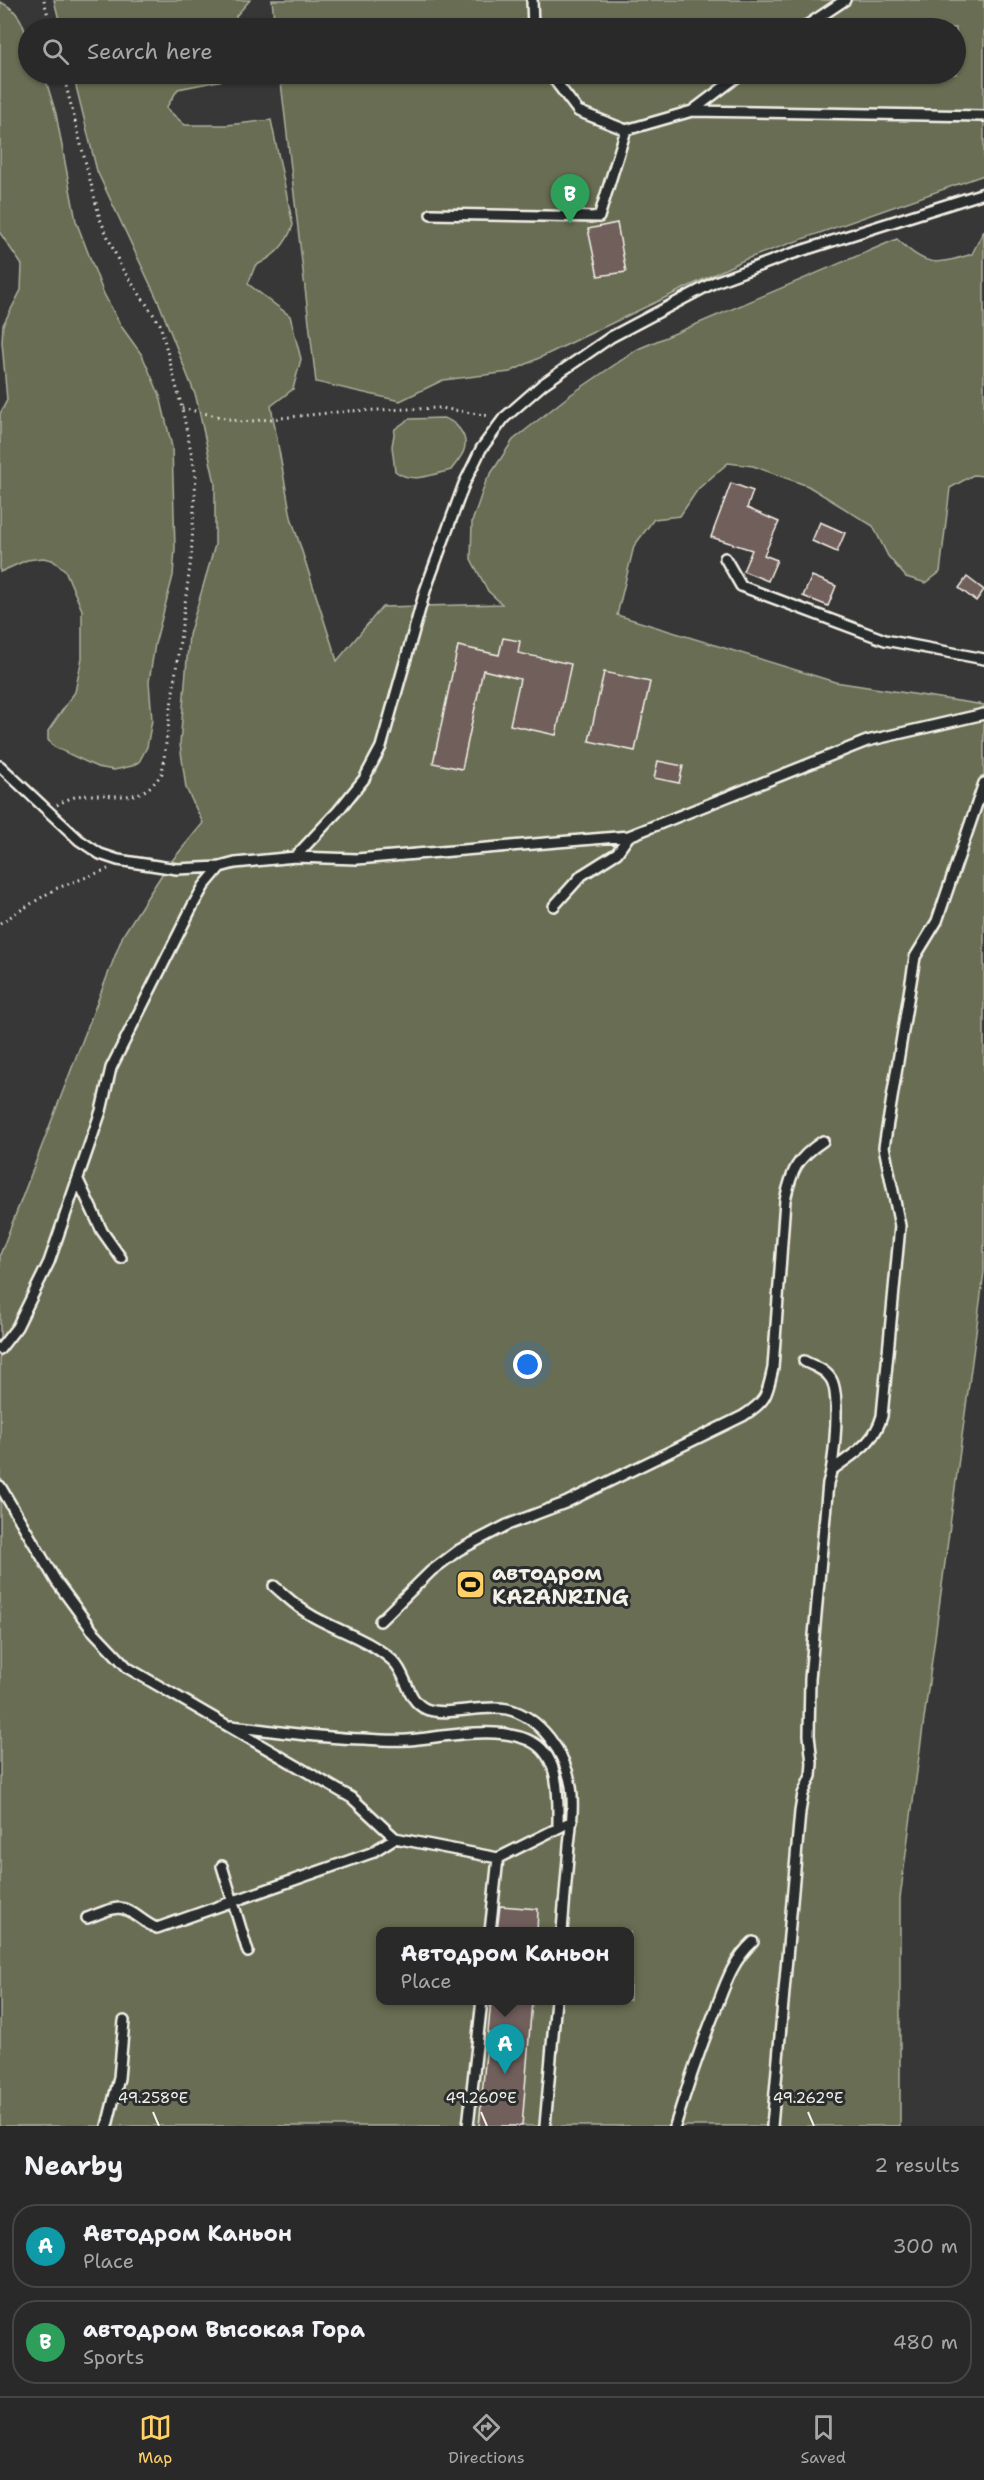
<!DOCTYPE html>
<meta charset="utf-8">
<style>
body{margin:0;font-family:"Shantell Sans",sans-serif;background:#363535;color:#f1f3f6}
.you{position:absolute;left:528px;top:1365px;width:21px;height:21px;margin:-15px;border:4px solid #fff;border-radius:50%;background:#1a73e8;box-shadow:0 0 0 9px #1a73e833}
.badge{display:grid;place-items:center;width:39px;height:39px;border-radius:50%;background:#ffd166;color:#fff;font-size:20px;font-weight:700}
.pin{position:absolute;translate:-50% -50px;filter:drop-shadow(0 2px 3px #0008)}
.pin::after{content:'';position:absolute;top:32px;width:21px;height:18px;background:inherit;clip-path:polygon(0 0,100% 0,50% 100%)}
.popup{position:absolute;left:376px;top:1927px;width:258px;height:78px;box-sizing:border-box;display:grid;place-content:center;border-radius:12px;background:#2a2929;filter:drop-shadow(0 2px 4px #0005);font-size:20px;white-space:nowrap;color:#a5a6a8}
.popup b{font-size:22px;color:#f1f3f6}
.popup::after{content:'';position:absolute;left:50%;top:100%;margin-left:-12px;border:12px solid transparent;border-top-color:#2a2929}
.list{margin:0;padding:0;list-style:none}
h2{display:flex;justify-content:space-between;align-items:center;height:78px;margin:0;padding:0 24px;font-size:26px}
h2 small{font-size:20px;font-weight:400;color:#a5a6a8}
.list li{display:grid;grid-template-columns:39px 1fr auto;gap:18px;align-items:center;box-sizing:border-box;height:84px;margin:0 12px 12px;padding:0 12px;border:2px solid #464546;border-radius:24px}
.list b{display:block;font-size:22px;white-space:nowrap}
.list p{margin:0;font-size:20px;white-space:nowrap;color:#a5a6a8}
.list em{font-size:20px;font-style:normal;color:#a5a6a8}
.icon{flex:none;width:33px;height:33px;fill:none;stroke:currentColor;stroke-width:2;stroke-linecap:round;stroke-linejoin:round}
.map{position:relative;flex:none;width:984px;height:2126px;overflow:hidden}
.search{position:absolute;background:#2a2929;box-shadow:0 2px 4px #0004;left:18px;right:18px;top:18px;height:66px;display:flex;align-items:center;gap:15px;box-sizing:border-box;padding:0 21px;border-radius:33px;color:#a5a6a8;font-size:22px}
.sheet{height:270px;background:#2a2929}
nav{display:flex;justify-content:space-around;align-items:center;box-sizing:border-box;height:84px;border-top:2px solid #464546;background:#2a2929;font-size:16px;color:#a5a6a8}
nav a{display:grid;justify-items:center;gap:3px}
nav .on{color:#ffd166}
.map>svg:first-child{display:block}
</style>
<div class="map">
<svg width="984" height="2126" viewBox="0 0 984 2126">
<rect width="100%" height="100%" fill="#383737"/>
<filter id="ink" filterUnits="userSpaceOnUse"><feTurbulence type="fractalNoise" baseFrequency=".0167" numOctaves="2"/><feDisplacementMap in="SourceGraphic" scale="12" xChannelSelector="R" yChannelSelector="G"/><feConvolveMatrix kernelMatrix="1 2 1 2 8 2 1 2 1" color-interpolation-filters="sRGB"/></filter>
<g filter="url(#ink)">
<path fill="#676d53" stroke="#aeaf9e" stroke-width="1.5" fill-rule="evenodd" d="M54,0H250L236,16L235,28H61Z
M272,0H984V175L746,259L510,372L443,380L400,401L316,382L280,74H956V28H275Z
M0,2C30,14 28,47 28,74H44L56,114L76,221L103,292L121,326L142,355L160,396L172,447L175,548L173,576L155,644L149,682L152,720L147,747L139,762L132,766L114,770L97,767L54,747L48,740V731L75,692L82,658V610L65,570L52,560L43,558L27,560L0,572V414L7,400L2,342L3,325L21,290L22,265L0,233Z
M73,74H243L224,80L178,89L166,108L185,125H227L271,120L293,225C286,245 275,256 255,266L248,284L290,316L301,359L293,389L271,406L291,517L337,661L382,607L502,604L488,591L471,559L472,522L486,481L513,440L570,395L638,349L897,239C926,266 934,266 972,254L984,230V476L973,475L950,488L940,572L926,583L906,577L888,556L873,526L808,486L753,466L728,463L698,489L680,516L654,519L634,546L617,615L835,682L984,705V1272L900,1898V2126H0V1255L123,935L166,868L203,823L186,788L180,744L189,635L215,545V483L196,397L159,303L97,171ZM380,1932H630V2000H380Z
M443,418C455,421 469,435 464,450C462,457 455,464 451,470C432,475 411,484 395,471L392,446L395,429L409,419Z"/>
<path fill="#715e5c" stroke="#f4f1e8" stroke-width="1.5" d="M617,223L626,272L598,276L588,229Z
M731,483L753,491L747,508L779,522L764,555L777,560L768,581L743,571L752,550L711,537Z
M820,522L845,533L837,552L812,541Z
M812,576L836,586L828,606L803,596Z
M967,577L984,590L976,601L959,588Z
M503,638L520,641L518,653L571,664L556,735L510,725L520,679L483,670L462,769L433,763L458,646L499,655Z
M604,672L650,682L635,751L589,741Z
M658,761L683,766L679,783L654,778Z
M500,1906L538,1909L537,1932H497Z
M491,2001H532L522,2126H479Z"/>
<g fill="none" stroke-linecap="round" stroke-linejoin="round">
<defs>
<path id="service" d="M532,0L533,28
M803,28L845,0
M550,74L578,111L626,130L692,111L741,74
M692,111L984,116
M431,214L599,217L626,130
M725,558L741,586L885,640L984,659
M0,766L79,840L100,854L118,860L177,869L220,867L235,863L295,857L357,859L629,836L867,741L984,714
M295,857L338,811L364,779L381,747L425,591L464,484L481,449L504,418L543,384L611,337L715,282L788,255L984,193
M554,906L582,875L617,853L629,836
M78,1180L102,1231L121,1258
M0,1349L17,1327L49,1262L101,1111L111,1068L193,905L204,886L220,867
M832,1470C854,1453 874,1444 882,1416L900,1226L884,1147L915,957L937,921L984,783
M0,1486L56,1581L92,1630L128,1668L352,1798L395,1838L498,1858L490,1932
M274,1586C287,1597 299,1609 314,1617C339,1631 372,1641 393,1661C408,1675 406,1700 426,1709C447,1717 482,1704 507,1709C541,1717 565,1753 571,1786C574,1805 571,1826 569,1845C567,1874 564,1903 562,1932
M380,1621L431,1571L459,1550L507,1525L565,1503L743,1416C767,1401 767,1395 773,1368L785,1200C792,1170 796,1159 823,1141
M231,1726C275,1731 319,1738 363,1739C378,1740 393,1741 408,1740C445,1737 501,1724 534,1743C561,1759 558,1801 558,1827
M498,1858L572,1821
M222,1866L248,1952
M87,1918C96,1915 110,1908 119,1908C133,1909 144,1924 157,1928L371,1853L395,1838
M107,2126L119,2078L124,2021
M468,2126L482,2000
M545,2126L556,2000
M675,2126C687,2087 700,2049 715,2011C725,1985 732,1961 753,1942
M772,2126L800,1812L803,1794L811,1776L812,1763L809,1735L810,1679L828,1483C834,1465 841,1395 831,1379C825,1369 813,1366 804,1361"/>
</defs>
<use href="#service" stroke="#f4f1e8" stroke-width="14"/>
<path stroke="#f4f1e8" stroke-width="3" stroke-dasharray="1.5 4.5" stroke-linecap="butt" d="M44,0L51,28
M182,408L242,422L348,411L441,408L490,416
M57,805C66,800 76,795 87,795C120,794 141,805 162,773L191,559L196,475L182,408L160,324L121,267L100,219L63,74
M0,923L55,889L108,869"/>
<use href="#service" stroke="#2a2d2e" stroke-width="9"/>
</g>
</g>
<path fill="none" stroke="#f4f1e8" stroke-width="2" d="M153,2112L159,2126M481,2112L487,2126M808,2112L814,2126"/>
<defs>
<symbol id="stadium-square" viewBox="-11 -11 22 22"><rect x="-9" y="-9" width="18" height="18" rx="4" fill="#ffd166" stroke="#2a2d2e"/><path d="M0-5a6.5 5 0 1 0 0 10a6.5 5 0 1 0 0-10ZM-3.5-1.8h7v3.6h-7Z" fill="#111"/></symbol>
</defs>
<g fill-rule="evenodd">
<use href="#stadium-square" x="454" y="1568" width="33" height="33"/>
</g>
<g text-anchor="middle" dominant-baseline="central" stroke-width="6" stroke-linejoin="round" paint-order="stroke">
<g font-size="21" font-weight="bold" fill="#f4f1e8" stroke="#2a2d2e" text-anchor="start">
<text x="492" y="1573">автодром<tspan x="492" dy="24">KAZANRING</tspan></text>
</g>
</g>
<g font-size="15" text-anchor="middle" fill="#f4f1e8" stroke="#2a2d2e" stroke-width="6" stroke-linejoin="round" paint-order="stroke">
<text x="153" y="2103">49.258°E</text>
<text x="481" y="2103">49.260°E</text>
<text x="808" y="2103">49.262°E</text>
</g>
</svg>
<div class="you"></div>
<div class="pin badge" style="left:505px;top:2074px;background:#0f9aa8">A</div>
<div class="popup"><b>Автодром Каньон</b>Place</div>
<div class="pin badge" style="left:570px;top:224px;background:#2e9e5b">B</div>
<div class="search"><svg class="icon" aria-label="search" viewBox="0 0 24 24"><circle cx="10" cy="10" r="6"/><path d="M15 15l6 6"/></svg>Search here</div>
</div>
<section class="sheet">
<h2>Nearby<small>2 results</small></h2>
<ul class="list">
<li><span class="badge" style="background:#0f9aa8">A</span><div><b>Автодром Каньон</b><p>Place</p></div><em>300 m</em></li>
<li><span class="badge" style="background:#2e9e5b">B</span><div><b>автодром Высокая Гора</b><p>Sports</p></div><em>480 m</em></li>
</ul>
</section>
<nav>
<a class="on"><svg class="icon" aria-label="map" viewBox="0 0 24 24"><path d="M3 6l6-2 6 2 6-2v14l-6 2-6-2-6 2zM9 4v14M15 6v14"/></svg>Map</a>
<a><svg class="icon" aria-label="directions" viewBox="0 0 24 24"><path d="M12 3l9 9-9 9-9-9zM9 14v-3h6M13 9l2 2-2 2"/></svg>Directions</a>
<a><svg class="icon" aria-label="saved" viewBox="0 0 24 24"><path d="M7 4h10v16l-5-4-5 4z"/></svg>Saved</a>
</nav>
